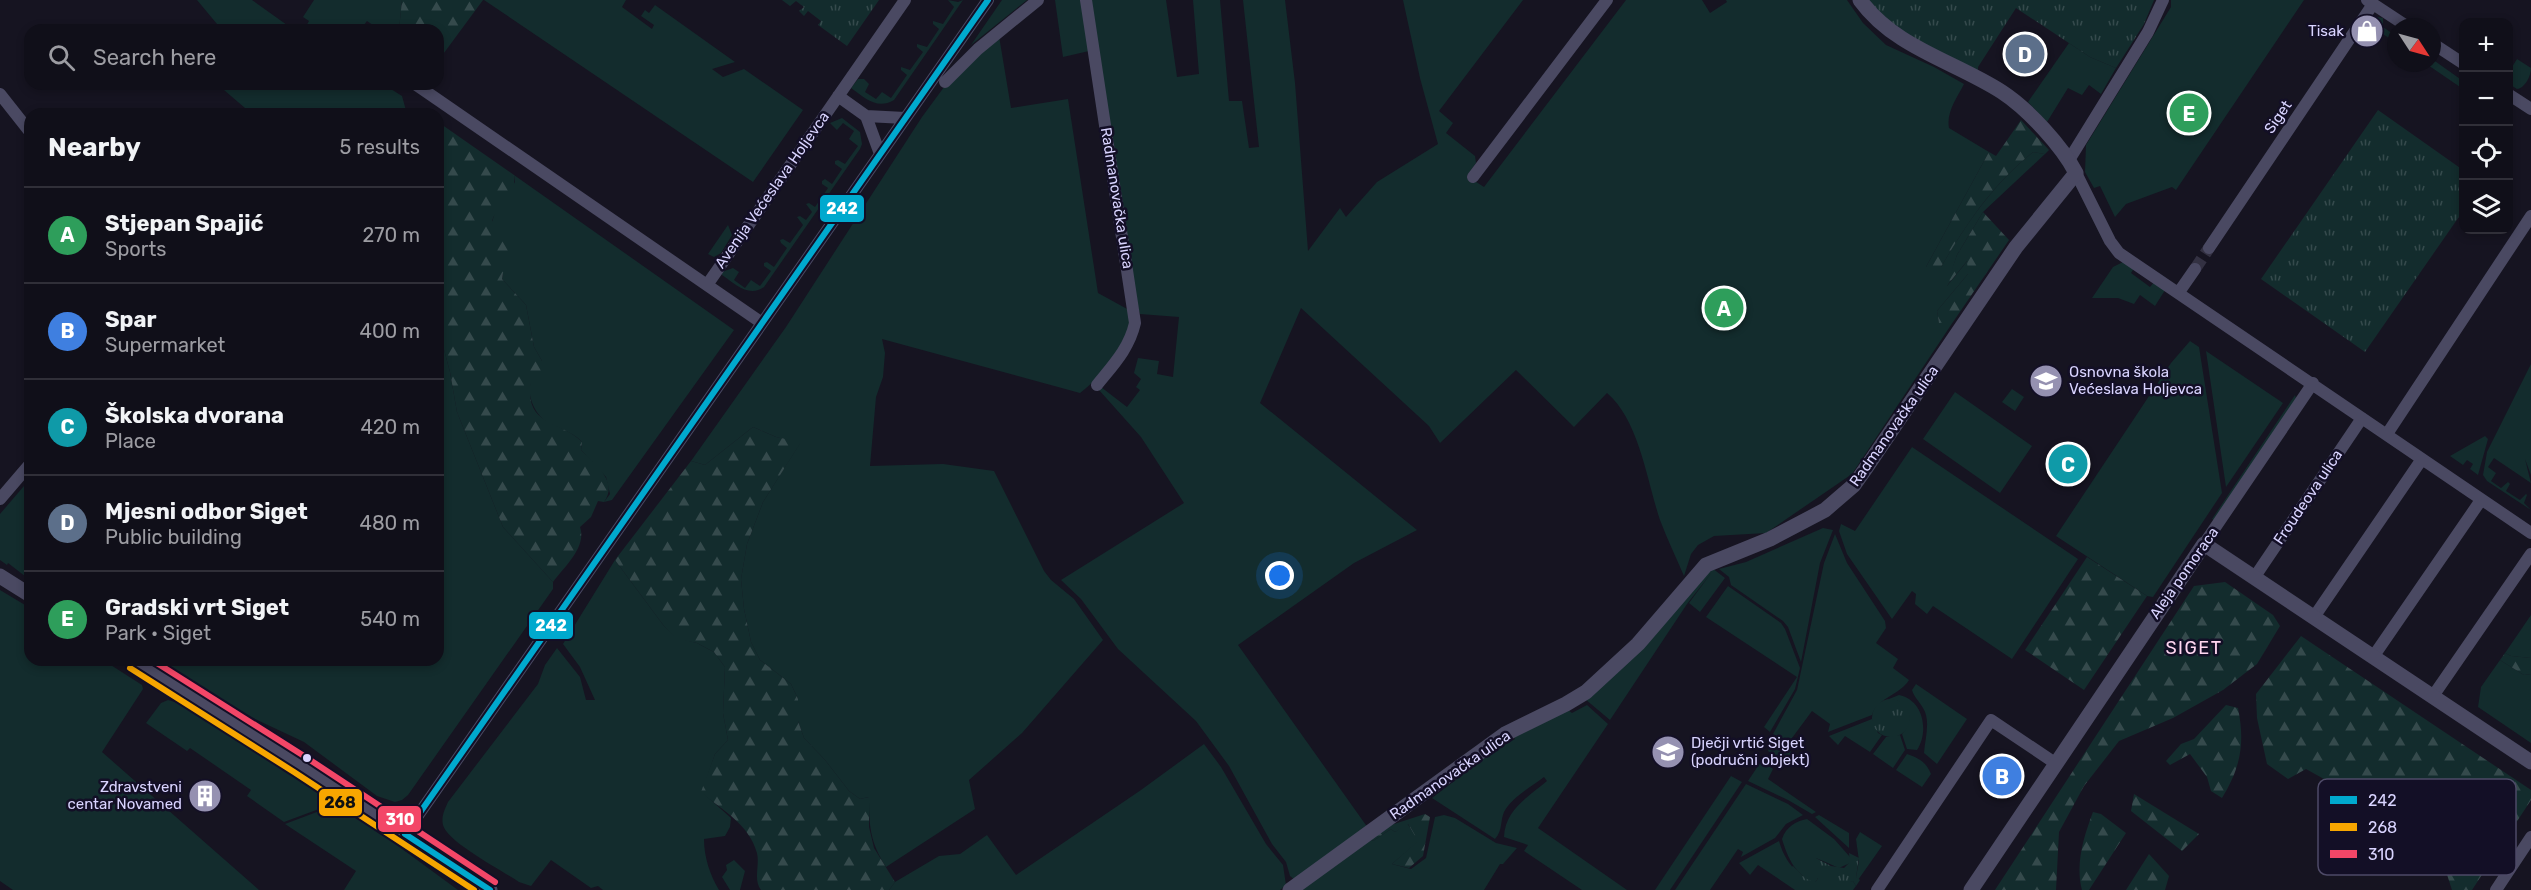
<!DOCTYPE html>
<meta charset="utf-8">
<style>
body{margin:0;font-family:Rubik,sans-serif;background:#1e1d26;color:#f1f3f6}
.controls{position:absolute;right:18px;top:18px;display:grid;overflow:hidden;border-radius:12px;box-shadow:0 3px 9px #0003}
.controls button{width:54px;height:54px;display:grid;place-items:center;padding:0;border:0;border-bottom:2px solid #302f38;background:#100f19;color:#f1f3f6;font:30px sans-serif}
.compass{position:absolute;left:2387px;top:18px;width:54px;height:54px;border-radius:50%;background:#100f19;box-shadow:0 3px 9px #0003;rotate:126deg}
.you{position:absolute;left:1280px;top:576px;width:21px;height:21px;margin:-15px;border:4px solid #fff;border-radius:50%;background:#1a73e8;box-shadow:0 0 0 9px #1a73e833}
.badge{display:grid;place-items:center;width:39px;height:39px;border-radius:50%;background:#d93025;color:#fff;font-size:20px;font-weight:700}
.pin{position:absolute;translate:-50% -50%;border:3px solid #fff;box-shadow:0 2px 6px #0006}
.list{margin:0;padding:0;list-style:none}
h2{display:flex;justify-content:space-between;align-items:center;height:78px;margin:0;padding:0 24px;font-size:26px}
h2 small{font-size:20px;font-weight:400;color:#9c9ca2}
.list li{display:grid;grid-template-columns:39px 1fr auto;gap:18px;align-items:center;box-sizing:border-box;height:96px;padding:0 24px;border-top:2px solid #302f38}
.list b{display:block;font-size:22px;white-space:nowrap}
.list p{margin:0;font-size:20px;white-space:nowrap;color:#9c9ca2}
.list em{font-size:20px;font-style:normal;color:#9c9ca2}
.icon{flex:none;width:33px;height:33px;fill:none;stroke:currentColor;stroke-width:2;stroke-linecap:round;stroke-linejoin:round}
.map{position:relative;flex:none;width:2531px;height:890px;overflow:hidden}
.search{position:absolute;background:#100f19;box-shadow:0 3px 9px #0003;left:24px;top:24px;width:420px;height:66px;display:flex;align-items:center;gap:15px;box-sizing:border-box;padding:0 21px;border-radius:18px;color:#9c9ca2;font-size:22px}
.panel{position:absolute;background:#100f19;box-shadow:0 3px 9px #0003;left:24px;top:108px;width:420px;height:558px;border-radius:18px}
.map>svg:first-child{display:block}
</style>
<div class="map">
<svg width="2531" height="890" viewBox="0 0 2531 890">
<defs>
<pattern id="forest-firs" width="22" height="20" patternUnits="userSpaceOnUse" patternTransform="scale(1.5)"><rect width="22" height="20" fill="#132c2d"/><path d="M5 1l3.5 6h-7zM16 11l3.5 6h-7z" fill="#354a4c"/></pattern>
<pattern id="park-tufts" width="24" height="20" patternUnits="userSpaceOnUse" patternTransform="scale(1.5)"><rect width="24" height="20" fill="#132c2d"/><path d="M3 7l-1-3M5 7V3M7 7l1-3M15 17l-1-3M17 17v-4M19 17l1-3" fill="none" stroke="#354a4c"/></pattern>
</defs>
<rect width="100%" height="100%" fill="#161421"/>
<path fill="#132c2d" d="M197,0H252L294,30H222Z
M314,0H402L399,30H380L367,21L360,30H304L309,21L303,17Z
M484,0H626L622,7L652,29L654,25L641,16L645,10L649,13L655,5L735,62L712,69L723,77L744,69L803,110L753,182Z
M948,0L958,2L963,0L894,100C877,110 865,98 851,88L858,79H864L869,84L865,92L876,99L882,92L891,98L907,75L901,70V67L910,70L923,52L917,47V44L927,47L939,29L933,24V21L943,24L954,7Z
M1002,0H1027L971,45Z
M1055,0H1081L1089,51L1063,57Z
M1090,0H1166L1177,77L1199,74L1193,0H1220L1229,101H1242L1249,148L1259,147L1243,0H1285L1295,83L1308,251L1340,208L1346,217L1377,182L1438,144L1420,78L1403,0H1523L1439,111L1453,123L1446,133L1475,156L1476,163L1467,176L1484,187L1626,0H1702L1710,13L1727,2L1726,0H1847L1863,23L1886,45L1934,67L1964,84C1957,98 1946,112 1949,128L1989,152L1926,267H1941C1966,224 1993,184 2033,152L2045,154L1983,212L1957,255L1947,286L1968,260V274L1937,311L1939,322H1953L1852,474L1766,533L1714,536L1698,545L1691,554L1684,576C1676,557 1667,539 1660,520C1647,481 1639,420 1607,393L1574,427L1516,370L1440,443L1429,426L1301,308L1260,403L1417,530L1354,563L1238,645L1368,828L1295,880L1290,876L1286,862L1272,844L1229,766L1196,721L1118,649L1081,599L1061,580L1184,503L1141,437L1099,390L1101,387L1127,407L1140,390L1136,387L1141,379L1134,373L1138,358L1159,361L1157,374L1173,377L1179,317L1140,314L1137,303Z
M2171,0H2304L2176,190L2172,187L2126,204L2115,217L2100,186L2094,188L2085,172L2086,145L2171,7Z
M2371,16L2383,18V27L2396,36V43L2364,21Z
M999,36L1011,108L1068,99L1098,293L1129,310C1135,339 1102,376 1080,393L882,339L885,353L883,377L876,397L870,466L943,464L994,471L1044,571L1051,580L1074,599L1103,640L1022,733L969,780L975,809L886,867C870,842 869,826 869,797L860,799L849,791L825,760L804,738L798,721V699L791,684L760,660L751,642L744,609L741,579L747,544L763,502L800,443L776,437L753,427L705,465L691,461L786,327L922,117L947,83Z
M2069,43L2090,57L2116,68L2101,94L2089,85L2082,95L2068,88L2047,122L2028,102Z
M2432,59L2463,81V89L2425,63H2432Z
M2517,59L2531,68C2531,76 2525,88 2517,89L2509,84V72Z
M217,84H383L402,96L407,114H252Z
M842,118L860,132L862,144L860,149L764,287C749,298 735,284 722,275V272L733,268L739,272L734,280L745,288L751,280L760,286L771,271L764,266V263L767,262L774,267L787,248L781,243L780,240L783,239L790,243L803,225L797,217L800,216L806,220L812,212L806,204L809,203L815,207L828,188L822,184V181L825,179L832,184L842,169L835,164V161L838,160L845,164L858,146L849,139L854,131L843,123L837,130L830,123Z
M514,175L734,330L612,500L604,502L610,494L606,477L581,450L582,442C573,432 560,429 549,423C536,417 526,396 531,382C534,375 539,368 542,361L534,347L526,305L502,279L503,273L492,222L495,212L515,182Z
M728,225L732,235L721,253L714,257L708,254Z
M2123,262L2134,268L2131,273L2150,287L2155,281L2167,287L2155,306L2140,295L2134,304L2118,298H2092L2113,267Z
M438,291L442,342L450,372L457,412L503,527L553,582V589L408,795L402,800L395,802L377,796L304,742L251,717L157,660H438Z
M2190,341L2199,347L2222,493L2153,597L2147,596L2056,536L2171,363Z
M2206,351L2283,403L2226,487Z
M2531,364V475L2525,459L2531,483L2494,458L2488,467L2496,473L2491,481L2501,488L2508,482L2510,484L2506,491L2520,500L2526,494L2527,495L2524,503L2531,510L2487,481L2483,475L2487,452Z
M2012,389L2024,397L2015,411L2002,402Z
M1955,392L2032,446L2000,493L1923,439Z
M2295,395L2296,398L2215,521L2212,519Z
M2485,436L2488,439L2478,475L2470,469L2473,464L2467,460L2463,465L2450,456Z
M1912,447L2078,559L2012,659L1933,606L1927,614L1915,604L1916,594L1912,591L1892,619L1847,554L1839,531L1841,524L1855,531Z
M30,479V580L8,563L7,565L0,560V514Z
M1823,528L1833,530L1820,563L1801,662L1788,627L1783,621L1731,585L1729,577L1719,569L1746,562Z
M1835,534L1847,563L1885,621L1886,628L1876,643L1898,659L1893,668L1909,680C1900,695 1878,697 1872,715L1828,732L1830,724L1812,711L1792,738L1801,745L1797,750L1773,734L1797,690L1824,563Z
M615,560L664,626L677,638L697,643L714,652L725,667L723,713L728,740L715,754L702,792L731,818L730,827L725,836L704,839C704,857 710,875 719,890H603L598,886L591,888L551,860L531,886L519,882C503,871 447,842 443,825C441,816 445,809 448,802L538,684L545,665L557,648L580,677L586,700H595L580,667L563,644Z
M1712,568L1725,578L1700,612L1689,603L1712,572L1687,604L1610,720L1585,699Z
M1728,586L1781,623L1785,629L1800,668L1795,689L1770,732L1764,727L1797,677L1706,617Z
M0,590L30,608V660H103L142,685L143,689L102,752L259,890H13L0,881Z
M2531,615V658L2511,656L2505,653Z
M2500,660L2524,675L2531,674V743L2478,707L2481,687Z
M1916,684L1967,719L1937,764L1924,753C1925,739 1931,720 1923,708C1919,701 1914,697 1912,690Z
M1899,695C1924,700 1929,732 1917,750L1907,749L1902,734C1916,720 1909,700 1889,699Z
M168,700L182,704L335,803L284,822L247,796L251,790L190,748L187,751L146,723L161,703Z
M1587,705L1608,724L1538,828L1627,890H1582L1524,851L1528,845L1504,837C1505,810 1528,797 1547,781L1544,777C1531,787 1512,797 1504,812C1500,821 1503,830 1495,839L1432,798L1495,750L1515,739L1514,737L1568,710L1572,713Z
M1872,719L1878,733L1882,735L1870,752L1845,736L1838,745L1829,736Z
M1900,735L1905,750L1893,768L1873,754L1886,737Z
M1772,740L1795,754L1788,759L1779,758L1768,751Z
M1204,744L1221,767L1266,844L1283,865L1286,885L1280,890H889L895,882L939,856L960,854L987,835L1016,875L1141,790Z
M1907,754C1919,758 1926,762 1931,774L1922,787L1896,770Z
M1762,760L1773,769L1768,779L1816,812L1812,814L1788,800L1748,781Z
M1731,776L1742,782L1670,890H1655Z
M1746,784L1788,804L1803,815L1786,824L1775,838L1741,857L1743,852L1738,849L1710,890H1675Z
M338,804L372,827L458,890H344L356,871L285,824Z
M1444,815L1455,818L1496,843L1517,848L1503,864H1500L1484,890H1300L1370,839L1373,841L1391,829L1395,832L1407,823L1419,841L1392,864L1411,869L1426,858L1435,817Z
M1819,815L1849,833V848L1815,817Z
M1807,819L1834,839L1850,857V863L1839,868L1816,858L1818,878L1815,883C1795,874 1788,859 1782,839C1786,827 1796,821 1807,819Z
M1860,832L1882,846L1858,880L1856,877L1859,861L1856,839Z
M1779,841C1789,876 1815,890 1853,881L1856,886L1853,890H1795L1758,865L1750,875L1739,863Z
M734,860L745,871L740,890H730L722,877L727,870L726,865Z"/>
<path fill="url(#forest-firs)" d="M402,0H483L438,61V30H399Z
M2021,120L2049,150L2045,154L2033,152C1992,185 1967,223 1941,267H1926L1989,152L1996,156Z
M438,122L514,175C517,199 497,204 492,221C506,233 518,243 514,264L503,273L502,279L526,305L534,347L542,361L545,373L541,379L531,383C524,426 561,420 582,442L581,450C595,465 619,481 604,502L598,501L591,517L580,527C587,547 564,567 553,582L503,527L457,412L450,372L442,342L438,291Z
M1983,212L2009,240L1953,322L1939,323L1937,311L1968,274L1967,261L1945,288L1957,255Z
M753,427L776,437L801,442L763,502L747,544L741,579L744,609L751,642L760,660L791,684L798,699V721L804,738L825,760L849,791L860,799L869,797V827L874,848L895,882L889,890H761C753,880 760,865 757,853C749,824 723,811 701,792L715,754L728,740L723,713L725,667L714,652L697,643L677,639L664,626L615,560L691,461L705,465Z
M2087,557L2147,596L2084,690L2025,650Z
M2225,582L2273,615L2280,626L2257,664L2223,690L2173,718L2119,741L2084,786L2059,832L2056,890H1995L2194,586Z
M2301,636L2531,790V800L2472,890H2452L2440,853L2416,838L2372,837L2327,803L2324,779L2306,769L2288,779L2267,764L2257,718L2256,694Z
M2505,653L2511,656L2531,658V674L2524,675L2500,660Z
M2226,705L2238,708C2245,743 2241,767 2222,798L2211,791L2207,777L2190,754L2170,765L2166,761L2181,744L2194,739Z
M2134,794L2199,834L2182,851L2131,811Z
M2093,812L2101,814L2126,833L2089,890H2082C2075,864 2084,836 2093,812Z
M1425,814L1430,817L1423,856L1409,868L1392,864L1418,841L1408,824L1395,832L1391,829L1373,841L1371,839L1388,826Z
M2149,854L2169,876L2165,890H2126Z"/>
<path fill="url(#park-tufts)" d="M782,0H879L847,46L818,25L821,21L808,11L804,16L799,11L804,7L796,1L790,6Z
M1868,0H2154L2144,24L2116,68L2090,57L2016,8L1978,67V71L1933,49L1893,25Z
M2378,110L2463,170V211L2365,352L2261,279Z
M1872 718a19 19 0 1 1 38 0a19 19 0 1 1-38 0Z
M1849,853L1859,858L1856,877L1860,880L1856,886L1853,881C1831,890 1806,889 1790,868L1793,866L1805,878L1815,883L1818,878L1807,872L1816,858L1831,866L1844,868L1850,862Z"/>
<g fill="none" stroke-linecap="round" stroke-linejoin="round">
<path stroke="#333142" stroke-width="12" stroke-dasharray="12 6" stroke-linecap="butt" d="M2195,269L2209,248"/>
<path stroke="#4a4962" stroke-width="12" d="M1086,0L1135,323C1129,349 1113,365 1097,385
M2367,0L2408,27
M2432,43L2464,64
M945,82L978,49L1038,0
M415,84L762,323
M0,94L30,132
M2508,94L2531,109
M838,96L866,116L905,118
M866,116L880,154
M2069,160L2148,32L2163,0
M2076,173L2110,241L2119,253L2531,533
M1473,177L1607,0
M2209,248L2373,4
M707,285L905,0
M2179,292L2195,269
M2387,434L2531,216
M0,499L30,464
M2204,544L2313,383
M2254,578L2362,418
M2314,617L2422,459
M2373,657L2481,500
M2433,696L2531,554
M405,834L988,0
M1877,890L1991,720L2055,763
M2496,890L2531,837"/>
<path stroke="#4a4962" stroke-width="15" d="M0,576L30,595
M135,660L299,764L490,890
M1290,890L1505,734L1566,704L1586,692L1638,644L1706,565L1770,539L1825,510L1854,485L1866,468L2016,247L2076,173C2062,146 2028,109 2002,92C1954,61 1895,48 1860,0
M1971,890L2204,544L2531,762"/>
<defs>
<path id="bus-1" d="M405,834L988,0
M405,834L490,890"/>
<path id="bus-2" d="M130,668L294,772L474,890"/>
<path id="bus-3" d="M152,660L304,756L495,882"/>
</defs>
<use href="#bus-1" stroke="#130f26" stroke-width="10"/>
<use href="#bus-2" stroke="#130f26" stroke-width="10"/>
<use href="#bus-3" stroke="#130f26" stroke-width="10"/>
<use href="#bus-1" stroke="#00a9ce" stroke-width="6"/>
<use href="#bus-2" stroke="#f7a600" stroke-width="6"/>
<use href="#bus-3" stroke="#f34667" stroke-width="6"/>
</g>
<defs>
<symbol id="shop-disc" viewBox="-11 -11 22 22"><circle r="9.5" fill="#9591b1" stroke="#130f26"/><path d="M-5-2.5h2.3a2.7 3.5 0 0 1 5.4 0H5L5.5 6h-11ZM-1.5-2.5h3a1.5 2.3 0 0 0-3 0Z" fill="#fff"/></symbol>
<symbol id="school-disc" viewBox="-11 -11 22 22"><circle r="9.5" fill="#9591b1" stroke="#130f26"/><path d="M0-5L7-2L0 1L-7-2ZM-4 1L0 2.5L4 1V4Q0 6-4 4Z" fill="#fff"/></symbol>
<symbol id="building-disc" viewBox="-11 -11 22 22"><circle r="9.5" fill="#9591b1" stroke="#130f26"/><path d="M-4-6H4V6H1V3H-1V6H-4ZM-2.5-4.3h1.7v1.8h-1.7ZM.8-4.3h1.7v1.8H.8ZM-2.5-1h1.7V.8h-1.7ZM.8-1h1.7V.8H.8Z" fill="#fff"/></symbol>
</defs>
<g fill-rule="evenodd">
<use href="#shop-disc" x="2348" y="12" width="38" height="38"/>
<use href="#school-disc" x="2027" y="362" width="38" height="38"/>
<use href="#school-disc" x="1649" y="733" width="38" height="38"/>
<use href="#building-disc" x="186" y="777" width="38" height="38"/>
</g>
<circle fill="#d9d4ff" stroke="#130f26" stroke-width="2" cx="307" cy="758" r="5"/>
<g text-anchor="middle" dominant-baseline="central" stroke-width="5" stroke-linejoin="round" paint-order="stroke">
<g font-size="15" fill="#d9d4ff" stroke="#130f26" text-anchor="end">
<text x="2344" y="31">Tisak</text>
<text x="2069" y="372" text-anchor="start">Osnovna škola<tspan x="2069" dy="17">Većeslava Holjevca</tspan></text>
<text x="1691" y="743" text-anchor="start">Dječji vrtić Siget<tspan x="1691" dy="17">(područni objekt)</tspan></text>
<text x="182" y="787">Zdravstveni<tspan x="182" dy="17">centar Novamed</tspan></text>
</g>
<g font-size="15" fill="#d9d4ff" stroke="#130f26">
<text transform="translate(2278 117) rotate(-56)">Siget</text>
<text transform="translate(772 190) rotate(-55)">Avenija Većeslava Holjevca</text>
<text transform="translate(1117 198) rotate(81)">Radmanovačka ulica</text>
<text transform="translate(1894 426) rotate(-55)">Radmanovačka ulica</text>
<text transform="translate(2308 497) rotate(-56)">Froudeova ulica</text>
<text transform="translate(2184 573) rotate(-55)">Aleja pomoraca</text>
<text transform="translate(1450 775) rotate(-35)">Radmanovačka ulica</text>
</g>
<g font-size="18" letter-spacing="1.5" fill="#ffd6f0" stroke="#130f26">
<text x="2194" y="648">SIGET</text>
</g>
</g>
<rect x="2318" y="779" width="198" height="96" rx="9" fill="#130f26" stroke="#4e4a67" stroke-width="1.5"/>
<rect x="2330" y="796" width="27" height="8" fill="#00a9ce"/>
<rect x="2330" y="823" width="27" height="8" fill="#f7a600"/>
<rect x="2330" y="850" width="27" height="8" fill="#f34667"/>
<g font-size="16" fill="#d9d4ff">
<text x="2368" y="806">242</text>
<text x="2368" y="833">268</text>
<text x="2368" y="860">310</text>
</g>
<g stroke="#130f26" stroke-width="2">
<rect x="819" y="194" width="46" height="29" rx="6" fill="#00a9ce"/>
<rect x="528" y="611" width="46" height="29" rx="6" fill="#00a9ce"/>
<rect x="318" y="788" width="45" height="29" rx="6" fill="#f7a600"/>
<rect x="377" y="805" width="45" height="28" rx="6" fill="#f34667"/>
</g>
<g font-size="16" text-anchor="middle" font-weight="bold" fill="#fff">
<text x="842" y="214">242</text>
<text x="551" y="631">242</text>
<text x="400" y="825">310</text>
</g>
<g font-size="16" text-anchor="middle" font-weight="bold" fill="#111">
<text x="340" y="808">268</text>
</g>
</svg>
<div class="controls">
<button>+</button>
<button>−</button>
<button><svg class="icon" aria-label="locate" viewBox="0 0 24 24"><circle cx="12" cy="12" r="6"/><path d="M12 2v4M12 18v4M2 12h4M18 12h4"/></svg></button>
<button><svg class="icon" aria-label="layers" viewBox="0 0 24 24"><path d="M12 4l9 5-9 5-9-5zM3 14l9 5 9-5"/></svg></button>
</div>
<svg class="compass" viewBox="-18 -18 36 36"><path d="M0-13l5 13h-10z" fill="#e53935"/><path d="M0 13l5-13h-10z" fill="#9c9ca2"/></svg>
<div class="you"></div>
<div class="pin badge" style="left:1724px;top:308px;background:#2e9e5b">A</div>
<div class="pin badge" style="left:2002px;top:776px;background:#3f7fe0">B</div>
<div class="pin badge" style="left:2068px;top:464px;background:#0f9aa8">C</div>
<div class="pin badge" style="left:2025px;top:54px;background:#5c6f8a">D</div>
<div class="pin badge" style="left:2189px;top:113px;background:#2e9e5b">E</div>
<div class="search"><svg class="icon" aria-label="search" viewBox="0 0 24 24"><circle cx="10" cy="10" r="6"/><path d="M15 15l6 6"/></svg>Search here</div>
<section class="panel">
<h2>Nearby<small>5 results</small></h2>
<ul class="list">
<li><span class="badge" style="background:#2e9e5b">A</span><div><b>Stjepan Spajić</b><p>Sports</p></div><em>270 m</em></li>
<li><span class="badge" style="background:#3f7fe0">B</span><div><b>Spar</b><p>Supermarket</p></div><em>400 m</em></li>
<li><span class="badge" style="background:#0f9aa8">C</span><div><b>Školska dvorana</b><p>Place</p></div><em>420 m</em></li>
<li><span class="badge" style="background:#5c6f8a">D</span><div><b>Mjesni odbor Siget</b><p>Public building</p></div><em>480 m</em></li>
<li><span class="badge" style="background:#2e9e5b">E</span><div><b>Gradski vrt Siget</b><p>Park · Siget</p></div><em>540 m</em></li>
</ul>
</section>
</div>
